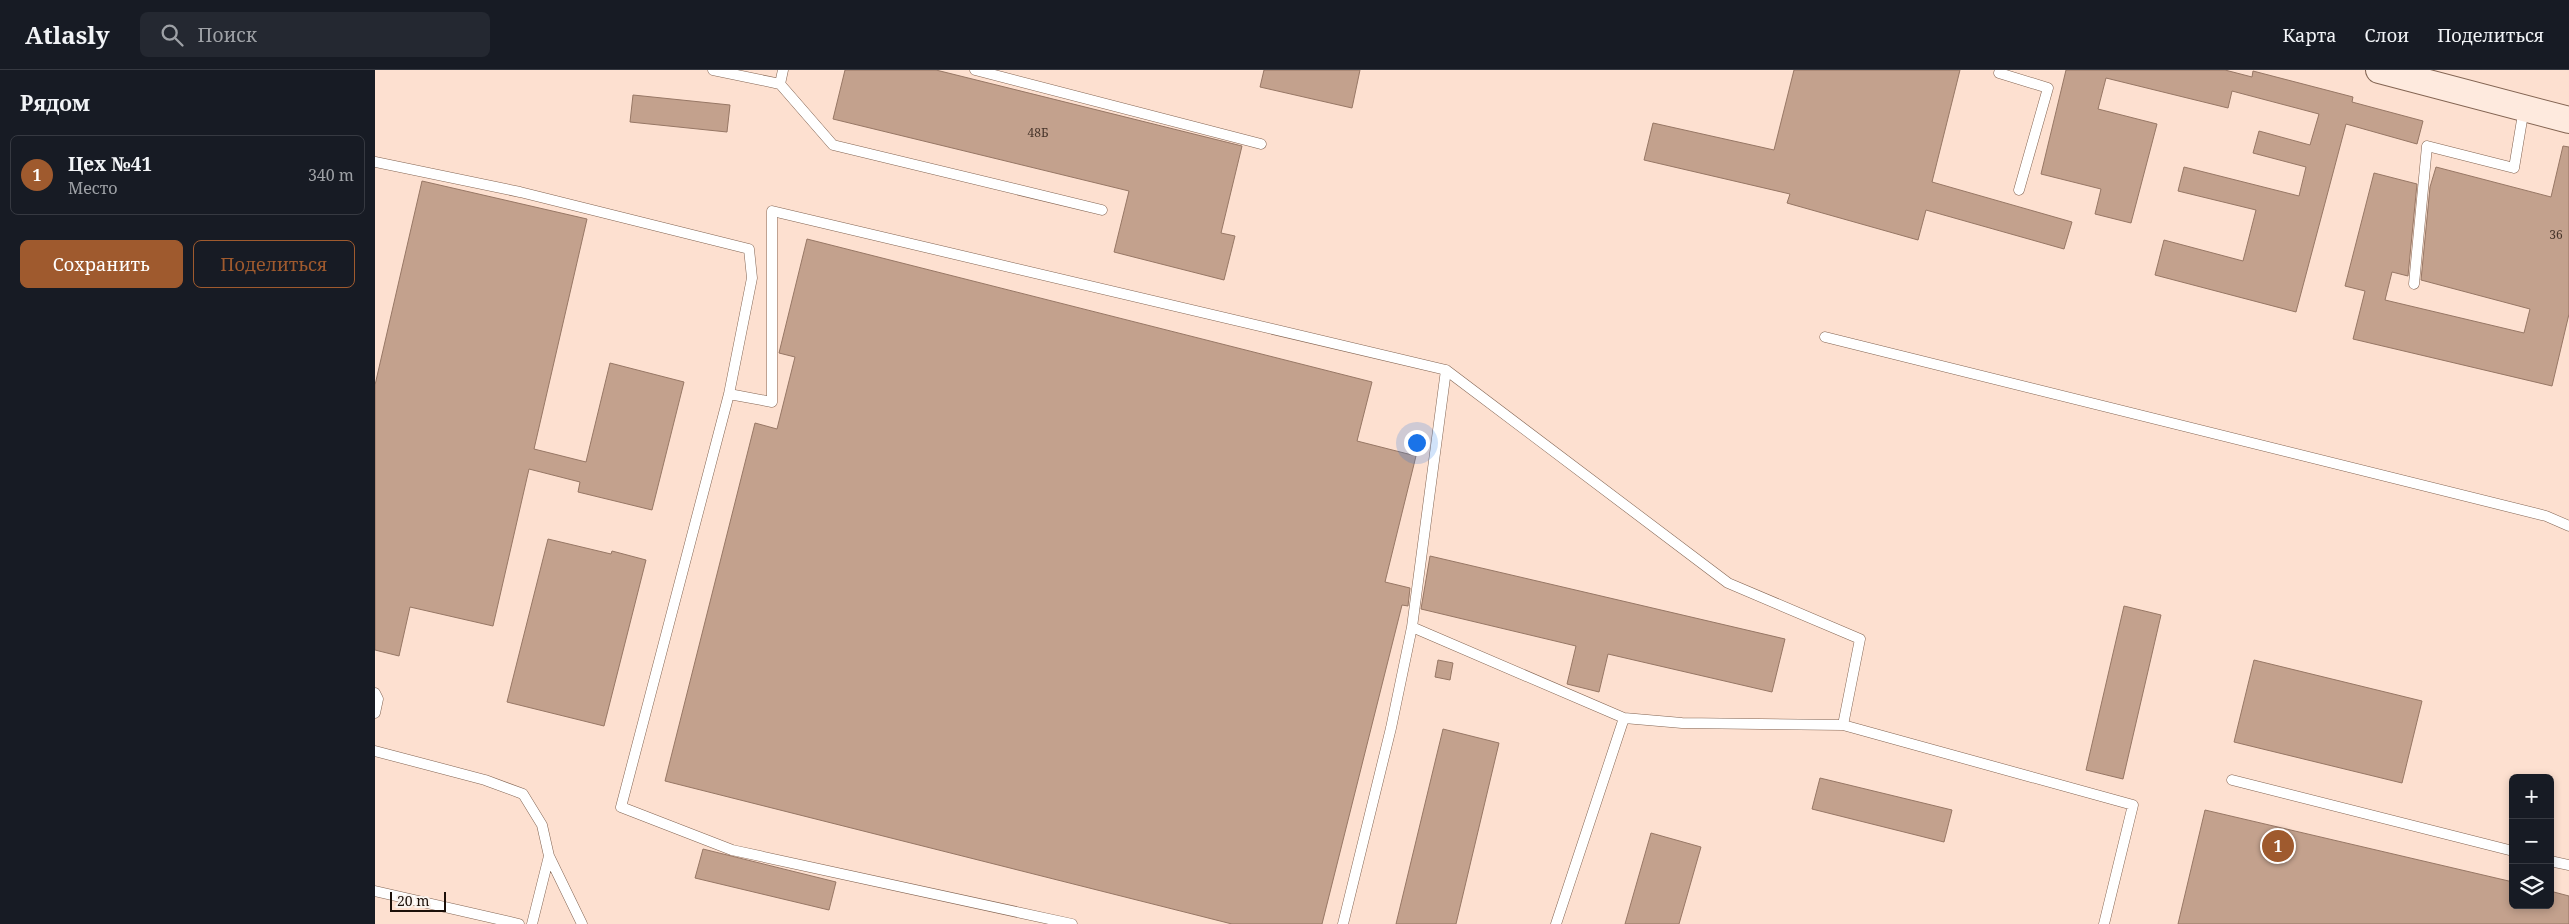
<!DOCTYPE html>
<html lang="ru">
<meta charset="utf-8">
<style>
body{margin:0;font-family:"Noto Serif",serif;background:#242831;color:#f1f3f6}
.controls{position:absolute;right:15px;bottom:15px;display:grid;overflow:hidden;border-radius:8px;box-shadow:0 2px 8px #0003}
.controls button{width:45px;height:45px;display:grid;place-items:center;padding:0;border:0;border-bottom:1px solid #363941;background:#171b24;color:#f1f3f6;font:25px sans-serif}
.scale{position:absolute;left:15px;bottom:12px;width:56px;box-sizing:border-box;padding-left:5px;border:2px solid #1c1009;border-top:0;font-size:14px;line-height:18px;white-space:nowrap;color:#1c1009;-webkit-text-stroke:4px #faf3ee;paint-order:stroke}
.you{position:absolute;left:1041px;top:372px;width:18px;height:18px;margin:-12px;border:4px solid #fff;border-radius:50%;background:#1a73e8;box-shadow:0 0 0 8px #1a73e833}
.badge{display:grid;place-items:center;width:32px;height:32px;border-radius:50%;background:#9f5a2e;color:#fff;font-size:16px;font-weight:700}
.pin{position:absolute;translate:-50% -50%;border:2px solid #fff;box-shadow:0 1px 5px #0006}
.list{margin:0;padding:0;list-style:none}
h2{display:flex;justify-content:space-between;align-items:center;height:65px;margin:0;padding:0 20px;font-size:21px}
h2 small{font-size:16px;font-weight:400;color:#9ea1a6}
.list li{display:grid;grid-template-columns:32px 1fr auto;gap:15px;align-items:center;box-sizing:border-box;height:80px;margin:0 10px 10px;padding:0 10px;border:1px solid #363941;border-radius:8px}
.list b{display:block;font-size:19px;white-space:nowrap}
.list p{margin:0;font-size:16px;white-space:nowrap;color:#9ea1a6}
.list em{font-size:16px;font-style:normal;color:#9ea1a6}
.actions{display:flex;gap:10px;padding:15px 20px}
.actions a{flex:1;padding:11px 0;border:1px solid #9f5a2e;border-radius:8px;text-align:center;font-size:18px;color:#9f5a2e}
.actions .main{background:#9f5a2e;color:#fff}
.icon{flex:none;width:28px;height:28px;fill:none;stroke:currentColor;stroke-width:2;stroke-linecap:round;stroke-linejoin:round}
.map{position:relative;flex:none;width:2194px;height:854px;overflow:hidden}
header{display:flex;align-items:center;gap:30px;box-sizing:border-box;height:70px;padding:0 25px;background:#171b24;border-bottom:1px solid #363941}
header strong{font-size:24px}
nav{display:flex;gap:28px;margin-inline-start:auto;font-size:18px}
.search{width:350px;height:45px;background:#242831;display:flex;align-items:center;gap:12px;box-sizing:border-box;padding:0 18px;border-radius:8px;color:#9ea1a6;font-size:19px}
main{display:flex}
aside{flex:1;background:#171b24}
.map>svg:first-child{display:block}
</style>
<header>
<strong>Atlasly</strong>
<div class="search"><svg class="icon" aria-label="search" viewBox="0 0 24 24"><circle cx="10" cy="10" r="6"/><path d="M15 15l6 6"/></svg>Поиск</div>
<nav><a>Карта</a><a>Слои</a><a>Поделиться</a></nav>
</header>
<main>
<aside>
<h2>Рядом<small></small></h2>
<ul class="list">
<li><span class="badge">1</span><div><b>Цех №41</b><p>Место</p></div><em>340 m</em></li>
</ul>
<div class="actions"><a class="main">Сохранить</a><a>Поделиться</a></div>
</aside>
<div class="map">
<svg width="2194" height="854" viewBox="0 0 2194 854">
<rect width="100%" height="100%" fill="#fde0d0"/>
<path fill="#c3a18d" stroke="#977765" d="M470,0H561L867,76L846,163L860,166L849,210L739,182L754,121L458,49Z
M889,0H985L977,38L885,17Z
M1419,0H1585L1557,112L1697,152L1689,179L1551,140L1543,170L1412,133L1415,124L1269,90L1278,53L1399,80Z
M1691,0H1850L1877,7L1878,1L1978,27L1977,32L2048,51L2042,74L1971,54L1921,242L1780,205L1789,170L1868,191L1881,140L1803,121L1809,97L1924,126L1931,97L1878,83L1884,61L1935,75L1944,44L1857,21L1853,38L1731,8L1723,39L1782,54L1756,153L1720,144L1726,119L1666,104Z
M258,25L355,35L352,62L255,52Z
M2188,76L2194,77V244L2177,316L1978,269L1990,221L1970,216L1999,103L2042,114L2033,206L2017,202L2010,230L2149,263L2155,239L2046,210L2055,117L2061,97L2176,127Z
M47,111L212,149L159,379L211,392L235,293L309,312L277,440L203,422L205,412L154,399L118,556L35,537L24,586L0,580V315Z
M432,169L997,312L982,371L1041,386L1010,512L1035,518L1033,536L1027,535L947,854H857L290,711L380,353L402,359L420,287L404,283Z
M173,469L236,484L237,481L271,490L229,656L132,632Z
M1055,486L1410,569L1397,622L1233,584L1224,622L1192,614L1201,576L1046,539Z
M1749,536L1786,545L1748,709L1711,700Z
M1063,590L1078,593L1075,610L1060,607Z
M1879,590L2047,631L2027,713L1859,672Z
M1068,659L1124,673L1081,854H1021Z
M1445,708L1577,740L1569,772L1437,739Z
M1830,740L2138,812V835H2175V821L2194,826V854H1803Z
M1276,763L1326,777L1304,854H1250Z
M328,779L461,812L454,840L320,808Z"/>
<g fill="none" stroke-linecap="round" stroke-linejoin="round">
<defs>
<path id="lane" d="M338,0L405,14
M408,0L405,14L458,75L727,140
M600,0L886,74
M1625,0L1624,3L1673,18L1644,120
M0,92L145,122L374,179L377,208L354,324L246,737L357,780L697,854
M2039,214L2052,76L2139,98L2149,38
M1450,267L2171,446L2194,456
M1071,300L1037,557L1249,648L1181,854
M354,324L397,332V141L1071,300L1353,513L1485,569L1468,655L1758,735L1729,854
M0,623L3,629L0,643
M1249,648L1307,653L1468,655
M0,681L110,710L148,724L167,755L174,786L207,854
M1857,710L2138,781
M2175,791L2194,795
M0,821L144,854
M157,854L174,786
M968,854L1016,658L1037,557"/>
<path id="secondary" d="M2004,0L2194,50"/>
</defs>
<use href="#lane" stroke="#836452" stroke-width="11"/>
<use href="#secondary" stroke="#836452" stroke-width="28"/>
<use href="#lane" stroke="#fff" stroke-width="10"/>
<use href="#secondary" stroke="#feeade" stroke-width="26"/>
</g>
<g text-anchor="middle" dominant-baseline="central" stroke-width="4" stroke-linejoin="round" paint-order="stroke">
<g font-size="12" fill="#46342a">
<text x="663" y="62">48Б</text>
<text x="2181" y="164">36</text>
</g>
</g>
</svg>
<div class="controls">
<button>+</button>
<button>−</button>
<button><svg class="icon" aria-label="layers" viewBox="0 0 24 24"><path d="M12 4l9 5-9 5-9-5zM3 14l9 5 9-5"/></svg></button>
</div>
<div class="scale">20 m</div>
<div class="you"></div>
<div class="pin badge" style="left:1903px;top:776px">1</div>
</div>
</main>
